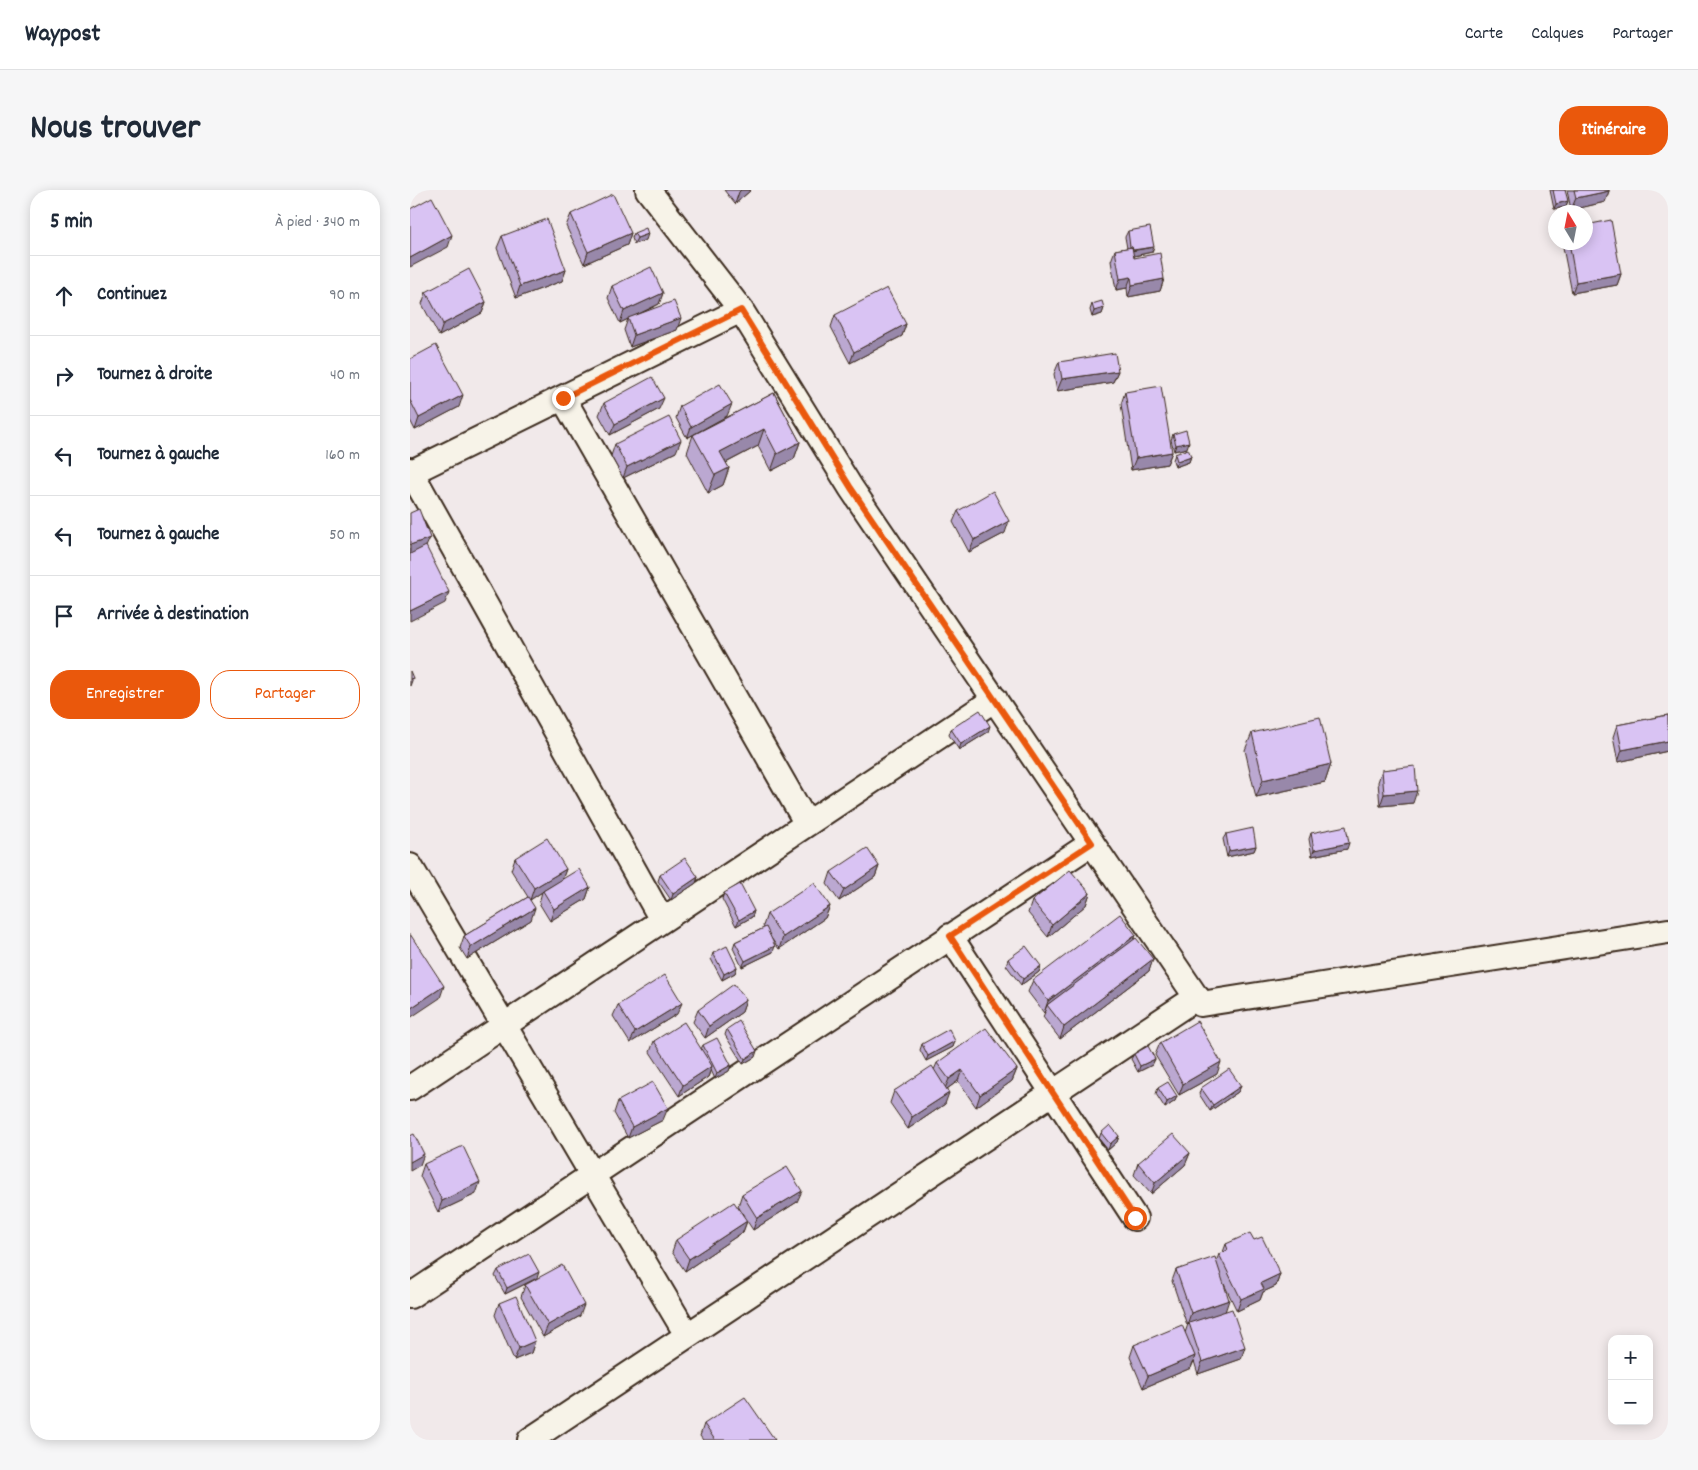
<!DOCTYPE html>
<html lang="fr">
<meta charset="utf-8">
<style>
body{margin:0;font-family:Dekko,sans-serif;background:#f6f6f7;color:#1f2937}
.controls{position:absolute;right:15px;bottom:15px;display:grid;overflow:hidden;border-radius:10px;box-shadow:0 2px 12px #0003}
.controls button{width:45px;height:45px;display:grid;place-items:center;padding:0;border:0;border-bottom:1px solid #e0e1e3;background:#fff;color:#1f2937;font:25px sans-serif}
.compass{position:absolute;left:1138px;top:15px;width:45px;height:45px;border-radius:50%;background:#fff;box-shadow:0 2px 12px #0003;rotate:350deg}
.stop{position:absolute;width:15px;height:15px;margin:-11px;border:4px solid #ea580c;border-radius:50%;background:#fff}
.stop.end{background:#ea580c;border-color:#fff;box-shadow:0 1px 5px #0008}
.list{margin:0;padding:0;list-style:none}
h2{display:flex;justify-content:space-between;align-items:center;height:65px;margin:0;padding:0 20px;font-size:21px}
h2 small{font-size:16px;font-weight:400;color:#747a83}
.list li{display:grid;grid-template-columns:32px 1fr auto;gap:15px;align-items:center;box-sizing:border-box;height:80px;padding:0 20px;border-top:1px solid #e0e1e3}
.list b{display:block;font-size:19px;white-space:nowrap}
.list em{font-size:16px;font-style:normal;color:#747a83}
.actions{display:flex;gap:10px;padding:15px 20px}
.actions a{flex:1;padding:11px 0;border:1px solid #ea580c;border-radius:20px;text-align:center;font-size:18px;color:#ea580c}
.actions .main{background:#ea580c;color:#fff}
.icon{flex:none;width:28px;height:28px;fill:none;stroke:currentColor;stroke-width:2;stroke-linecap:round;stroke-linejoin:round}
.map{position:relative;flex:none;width:1258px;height:1250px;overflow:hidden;border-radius:20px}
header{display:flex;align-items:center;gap:30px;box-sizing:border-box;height:70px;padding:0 25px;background:#fff;border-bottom:1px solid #e0e1e3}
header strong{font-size:24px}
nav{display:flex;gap:28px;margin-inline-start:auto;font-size:18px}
.intro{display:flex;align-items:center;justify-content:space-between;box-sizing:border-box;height:120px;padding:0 30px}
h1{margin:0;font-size:35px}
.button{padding:12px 22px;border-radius:20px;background:#ea580c;color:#fff;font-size:18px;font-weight:700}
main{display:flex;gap:30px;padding:0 30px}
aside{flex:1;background:#fff;border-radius:20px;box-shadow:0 2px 12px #0003}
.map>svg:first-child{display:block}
</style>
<header>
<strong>Waypost</strong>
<nav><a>Carte</a><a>Calques</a><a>Partager</a></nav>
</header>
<div class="intro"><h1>Nous trouver</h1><a class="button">Itinéraire</a></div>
<main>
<aside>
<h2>5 min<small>À pied · 340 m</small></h2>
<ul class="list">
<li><svg class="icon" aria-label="ahead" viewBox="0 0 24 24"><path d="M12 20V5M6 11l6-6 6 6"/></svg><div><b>Continuez</b></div><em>90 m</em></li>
<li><svg class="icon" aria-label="right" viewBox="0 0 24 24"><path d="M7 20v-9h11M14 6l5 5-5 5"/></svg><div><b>Tournez à droite</b></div><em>40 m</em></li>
<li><svg class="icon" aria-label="left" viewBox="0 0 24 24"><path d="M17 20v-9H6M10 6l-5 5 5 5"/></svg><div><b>Tournez à gauche</b></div><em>160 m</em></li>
<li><svg class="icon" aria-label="left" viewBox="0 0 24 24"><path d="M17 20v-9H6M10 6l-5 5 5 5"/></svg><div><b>Tournez à gauche</b></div><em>50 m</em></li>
<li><svg class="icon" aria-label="arrive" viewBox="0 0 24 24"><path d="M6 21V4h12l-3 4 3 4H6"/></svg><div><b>Arrivée à destination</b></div></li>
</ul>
<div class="actions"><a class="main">Enregistrer</a><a>Partager</a></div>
</aside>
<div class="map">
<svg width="1258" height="1250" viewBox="0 0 1258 1250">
<rect width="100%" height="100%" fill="#f1e9ea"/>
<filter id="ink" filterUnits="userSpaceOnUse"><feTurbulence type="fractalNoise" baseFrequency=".02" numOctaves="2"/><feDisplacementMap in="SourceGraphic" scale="10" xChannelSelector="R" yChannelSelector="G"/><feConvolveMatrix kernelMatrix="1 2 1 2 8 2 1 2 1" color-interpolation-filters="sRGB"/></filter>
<g filter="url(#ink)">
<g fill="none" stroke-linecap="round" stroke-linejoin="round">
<defs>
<path id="minor" d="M238,0L331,120L441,298L791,814L1258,741
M153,208L397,634
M0,280L252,730
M0,283L331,120
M0,676L277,1145
M540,746L725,1028
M0,898L585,509
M0,1106L682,653
M120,1250L787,807"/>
</defs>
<use href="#minor" stroke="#3b2a1e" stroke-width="28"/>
<use href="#minor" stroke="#f7f3e8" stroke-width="24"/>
</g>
<path fill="#bba8d1" stroke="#3b2a1e" d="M314,0H341L325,14Z
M1140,0H1155L1156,17L1144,19Z
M1157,0H1199V1L1195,12L1161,20Z
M161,24L221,43L217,55L174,74L156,36Z
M718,41L742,62L724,66V68L754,89L750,101L718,107L717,98L706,100L701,71L705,60L717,58L715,47Z
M224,43L236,50L224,54L222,48Z
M92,46L156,80L152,91L106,108L87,58Z
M1152,52H1176L1211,84L1207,95L1162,103Z
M202,96L253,103L249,114L226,126L267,140L220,157L214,140L218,129L210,133L198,108Z
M16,102L76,112L72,123L29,146L12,114Z
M682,114L694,118L692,124L682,127L680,120Z
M425,125L496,134L492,146L440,173L421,137Z
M0,169L49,217L5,240L0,230Z
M649,172L708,181L703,192L647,201L644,184Z
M715,202L762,262L757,274L721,280L711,214Z
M364,203L390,252L384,269L361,281L348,256L316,273L319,278L313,295L298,303L277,263L283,245Z
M194,213L249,219L200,245L189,225Z
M270,216L317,226L277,248L266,228Z
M763,244L777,258L764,261L761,250Z
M205,254L266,262L213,288L201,266Z
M765,264L781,266L779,272L765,277L763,270Z
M548,321L595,343L559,362L543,332Z
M1258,525V561L1208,572L1203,547L1207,535Z
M541,539L578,542L549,560L539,545Z
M842,543L921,574L915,592L846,607L835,560Z
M972,580L1003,613L970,616L968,592Z
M901,643L937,659L902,666L899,649Z
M816,644L846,656L844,661L817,667L813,649Z
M105,668L156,679L152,689L180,697L176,709L140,731L129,713L132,702L120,710L121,730L57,769L50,758L54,746L118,707L101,680Z
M469,676L465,687L429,711L417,694L421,682Z
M250,685L288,687L286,693L261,710L248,691Z
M314,703L344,721L342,727L326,736L312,709Z
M680,703L676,715L638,747L618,723L622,711Z
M420,716L415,728L369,759L361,748L363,762L332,777L323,758L325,752L354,738L353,736L357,724Z
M726,745L724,749L743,769L739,781L650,849L633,827L635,822L634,823L618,802L623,790Z
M303,763L327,777L325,783L312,790L301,769Z
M598,769L631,776L629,782L611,795L596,775Z
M336,810L332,822L295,848L283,832L288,820Z
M208,815L267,824L220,853L203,826Z
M317,839L345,867L333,874L315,845Z
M244,851L291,859L293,855L321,875L319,881L305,889L301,880L298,887L269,906L240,862Z
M545,851L543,857L516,871L510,860L512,854Z
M750,853L807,884L769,905L745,865Z
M724,864L745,869L742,875L728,882L721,869Z
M527,873L607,879L602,891L566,917L548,891L537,899L535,914L498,939L480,913L484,901L524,880Z
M831,896L828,902L800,921L789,904L791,898Z
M748,898L767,906L765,911L755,918L746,904Z
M208,911L253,930L218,948L204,923Z
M691,943L709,946L707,952L698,960L689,949Z
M780,963L775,975L741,1004L724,985L728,973Z
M14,974L66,1004L28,1022L10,986Z
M332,1004L387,1012L343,1040L337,1031L333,1042L275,1081L262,1062L266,1050L334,1026L328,1016Z
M844,1050L870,1084L866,1096L853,1102L850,1110L827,1121L814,1094L815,1121L831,1169L788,1184L784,1171L781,1178L733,1198L720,1167L724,1155L775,1143L778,1134L777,1135L762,1091L766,1080L806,1072L809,1064L813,1062L816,1054Z
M88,1080L127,1088L95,1104L85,1086Z
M115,1095L170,1126L133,1147L111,1107Z
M89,1113L125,1151L121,1163L104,1170L85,1125Z
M294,1234L365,1250H293L290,1246Z"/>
<path fill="#9888aa" stroke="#3b2a1e" d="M331,0H341L325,14L329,2Z
M1199,1L1195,12L1161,20L1166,8Z
M1158,11L1156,17L1144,19L1146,14Z
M221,43L217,55L174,74L178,62Z
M238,44L236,50L224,54L227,48Z
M42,45L38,57L0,77V68Z
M744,57L742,62L719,67L721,61Z
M156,80L152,91L106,108L110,96Z
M1211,84L1207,95L1162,103L1166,92Z
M721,87L717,98L706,100L710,89Z
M754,89L750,101L718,107L722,95Z
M253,103L249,114L210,133L214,121Z
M76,112L72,123L29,146L33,134Z
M694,118L692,124L682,127L684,121Z
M271,128L267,140L220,157L224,145Z
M496,134L492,146L440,173L444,162Z
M708,181L703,192L647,201L652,189Z
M53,205L49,217L5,240L9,228Z
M254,208L249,219L200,245L205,234Z
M322,214L317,226L277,248L281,237Z
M354,239L348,256L304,279L310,262Z
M271,250L266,262L213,288L217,277Z
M390,252L384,269L361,281L367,264Z
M779,252L777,258L764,261L766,255Z
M762,262L757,274L721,280L726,268Z
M781,266L779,272L765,277L767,271Z
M319,278L313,295L298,303L305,285Z
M599,331L595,343L559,362L564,350Z
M20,348L15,359L0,365V355Z
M39,402L35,413L0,431V421Z
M3,488L0,496V489Z
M580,536L578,542L549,560L551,554Z
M1258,551V561L1208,572L1212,560Z
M921,574L915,592L846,607L853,590Z
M1007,601L1003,613L970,616L974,604Z
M939,653L937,659L902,666L904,660Z
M846,656L844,661L817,667L819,661Z
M469,676L465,687L429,711L434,700Z
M156,679L152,690L133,701L132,702L120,710L124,698Z
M288,687L286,693L261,710L263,704Z
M180,697L176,709L140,731L144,719Z
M680,703L676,715L638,747L642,735Z
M420,716L415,728L369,759L373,747Z
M125,718L121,730L57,769L61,757Z
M344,721L342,727L326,736L329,730Z
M726,745L722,756L637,815L634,823L638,811Z
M365,756L363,762L332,777L335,771Z
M743,769L739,781L650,849L654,837Z
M631,776L629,782L611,795L613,789Z
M327,777L325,783L312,790L314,784Z
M34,796L30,808L0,828V821L1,818Z
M336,810L332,822L295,848L299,836Z
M272,813L267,824L220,853L225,842Z
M545,851L543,857L516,871L518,866Z
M347,861L345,867L333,874L335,869Z
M745,869L742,875L728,882L730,876Z
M811,872L807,884L769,905L773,894Z
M321,875L319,881L305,889L307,883Z
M302,876L298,887L269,906L273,895Z
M607,879L602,891L566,917L570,905Z
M552,880L548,891L534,901L539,889Z
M831,896L828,902L800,921L803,915Z
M539,903L535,914L498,939L502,927Z
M767,906L765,911L755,918L757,912Z
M258,918L253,930L218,948L222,937Z
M709,946L707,952L698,960L700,954Z
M780,963L775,975L741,1004L745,993Z
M14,964L10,975L0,981V972Z
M70,992L66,1004L28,1022L32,1011Z
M392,1001L387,1012L343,1040L347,1028Z
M337,1031L333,1042L275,1081L279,1069Z
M129,1082L127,1088L95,1104L97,1098Z
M870,1084L866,1096L853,1102L850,1110L827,1121L831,1109L851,1093Z
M819,1110L815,1122L777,1135L781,1123Z
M174,1115L170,1126L133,1147L138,1135Z
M125,1151L121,1163L104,1170L109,1158Z
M835,1157L831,1169L788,1184L792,1172Z
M785,1166L781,1178L733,1198L738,1186Z"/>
<path fill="#d9c3f3" stroke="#3b2a1e" d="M1143,0H1155L1158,11L1146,14Z
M1164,0H1199V1L1166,8Z
M203,4L221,43L178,62L161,24Z
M22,7L42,45L0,68V19Z
M137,29L156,80L110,96L92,46Z
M1201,30L1211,84L1166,92L1159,52H1176V35Z
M740,37L744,57L723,60L722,57H720L718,41Z
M236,38L238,44L227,48L224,43Z
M722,57L724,68L750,63L754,89L722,95L721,87L710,89L705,60Z
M241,77L253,103L214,121L202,96Z
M59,79L76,112L33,134L16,102Z
M477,98L496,134L444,162L425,125Z
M264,111L271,128L224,145L218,128Z
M692,111L694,118L684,121L682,114Z
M26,155L53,205L9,228L0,210V169Z
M705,163L708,181L652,189L649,172Z
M242,187L254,208L205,234L194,213Z
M310,194L322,214L281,237L270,216Z
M751,196L762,262L726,268L715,202Z
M364,203L390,252L367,264L354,239L310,262L319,278L305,285L283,245Z
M259,227L271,250L217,277L205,254Z
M776,240L779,252L766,255L763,244Z
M778,259L781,266L767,271L765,264Z
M583,301L599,331L564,350L548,321Z
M9,319L20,348L0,355V323Z
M16,356L39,402L0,421V364Z
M0,481L3,488L0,489Z
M570,520L580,536L551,554L541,539Z
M1258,525V551L1212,560L1207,535Z
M910,527L921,574L853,590L842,543Z
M1005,576L1007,601L974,604L972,580Z
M936,636L939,653L904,660L901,643Z
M843,638L846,656L819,661L816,644Z
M137,648L156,679L124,698L105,668Z
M457,658L469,676L434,700L421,682Z
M275,668L288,687L263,704L250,685Z
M169,679L180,697L144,719L133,701Z
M660,680L680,703L642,735L622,711Z
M404,693L420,716L373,747L357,724Z
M330,694L344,721L329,730L314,703Z
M118,707L125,718L61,757L54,746Z
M710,724L726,745L638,811L623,790Z
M356,737L365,756L335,771L325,752Z
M0,744L34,796L1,818L0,817Z
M726,748L743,769L654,837L637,815Z
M317,756L327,777L314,784L303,763Z
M616,756L631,776L613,789L598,769Z
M255,785L272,813L225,842L208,815Z
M324,794L336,810L299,836L288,820Z
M329,831L347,861L335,869L317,839Z
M787,831L811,872L773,894L750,853Z
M274,832L302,876L273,895L244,851Z
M576,838L607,879L570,905L552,880L539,889L527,873Z
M539,839L545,851L518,866L512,854Z
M307,848L321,875L307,883L293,855Z
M738,856L745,869L730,876L724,864Z
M522,876L539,903L502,927L484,901Z
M819,879L831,896L803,915L791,898Z
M243,892L258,918L222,937L208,911Z
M758,892L767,906L757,912L748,898Z
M700,935L709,946L700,954L691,943Z
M4,944L14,964L0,972V946Z
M763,944L780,963L745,993L728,973Z
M53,956L70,992L32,1011L14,974Z
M377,977L392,1001L347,1028L332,1004Z
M324,1012L337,1031L279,1069L266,1050Z
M840,1043L844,1050L852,1047L870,1084L851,1093L854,1099L831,1109L809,1064L818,1060L816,1054Z
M119,1064L129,1082L97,1098L88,1080Z
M805,1067L819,1110L781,1123L766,1080Z
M152,1075L174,1115L138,1135L115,1095Z
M106,1106L125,1151L109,1158L89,1113Z
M822,1119L835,1157L792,1172L779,1133Z
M772,1135L785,1166L738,1186L724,1155Z
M335,1207L365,1250H305L294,1234Z"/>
</g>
<g fill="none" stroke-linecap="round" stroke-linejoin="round" filter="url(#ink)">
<path stroke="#ea580c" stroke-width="6" d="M153,208L331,120L441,298L682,653L540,746L725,1028"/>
</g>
</svg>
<div class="controls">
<button>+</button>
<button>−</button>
</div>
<svg class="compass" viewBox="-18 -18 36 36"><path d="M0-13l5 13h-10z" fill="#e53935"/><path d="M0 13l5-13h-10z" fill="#747a83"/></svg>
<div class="stop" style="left:725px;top:1028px"></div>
<div class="stop end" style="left:153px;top:208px"></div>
</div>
</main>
